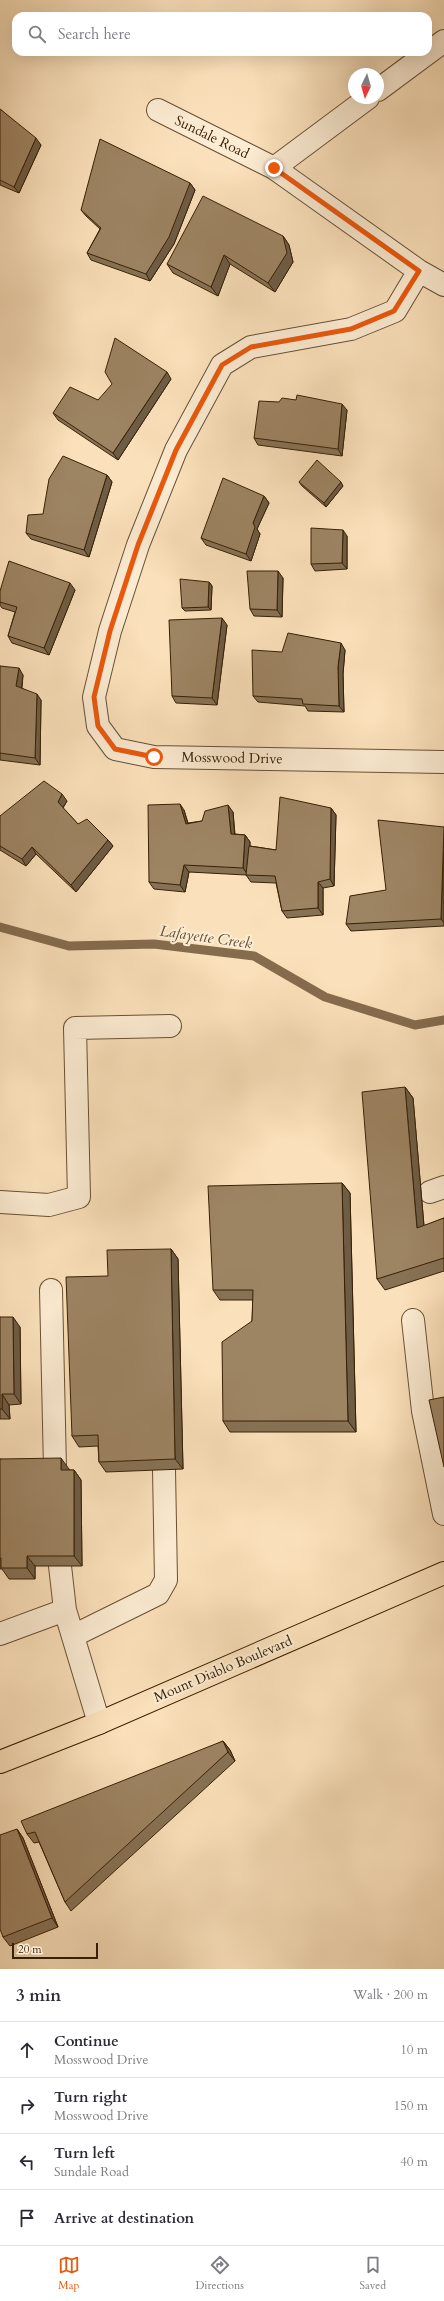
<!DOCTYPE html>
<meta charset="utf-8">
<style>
body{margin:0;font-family:Cardo,serif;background:#f7f7f7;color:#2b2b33}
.compass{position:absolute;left:348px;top:68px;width:36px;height:36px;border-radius:50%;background:#fff;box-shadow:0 4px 16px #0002;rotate:185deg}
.scale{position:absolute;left:12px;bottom:10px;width:86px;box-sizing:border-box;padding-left:4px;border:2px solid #382004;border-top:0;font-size:11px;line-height:14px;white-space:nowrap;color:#382004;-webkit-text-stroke:3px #fcecd3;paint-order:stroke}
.stop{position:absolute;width:12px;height:12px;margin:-9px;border:3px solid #ea580c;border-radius:50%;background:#fff}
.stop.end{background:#ea580c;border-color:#fff;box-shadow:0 1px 4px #0008}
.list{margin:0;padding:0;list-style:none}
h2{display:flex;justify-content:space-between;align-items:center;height:52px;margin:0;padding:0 16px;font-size:17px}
h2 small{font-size:13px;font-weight:400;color:#7c7c81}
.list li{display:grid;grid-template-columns:26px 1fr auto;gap:12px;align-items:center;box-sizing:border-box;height:56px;padding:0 16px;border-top:1px solid #e1e1e2}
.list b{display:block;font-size:15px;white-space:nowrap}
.list p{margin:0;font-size:13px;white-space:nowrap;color:#7c7c81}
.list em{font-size:13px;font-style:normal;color:#7c7c81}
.icon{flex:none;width:22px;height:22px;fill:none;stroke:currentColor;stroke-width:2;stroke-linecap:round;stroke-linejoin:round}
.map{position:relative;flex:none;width:444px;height:1969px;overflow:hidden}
.search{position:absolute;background:#fff;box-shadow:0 4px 16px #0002;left:12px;right:12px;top:12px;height:44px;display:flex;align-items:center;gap:10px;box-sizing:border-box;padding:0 14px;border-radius:12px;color:#7c7c81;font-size:15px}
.sheet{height:276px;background:#fff}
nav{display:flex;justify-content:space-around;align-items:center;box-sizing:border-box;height:56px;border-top:1px solid #e1e1e2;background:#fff;font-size:11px;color:#7c7c81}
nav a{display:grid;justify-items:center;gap:2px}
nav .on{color:#ea580c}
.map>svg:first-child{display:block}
</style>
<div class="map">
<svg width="444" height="1969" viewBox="0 0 444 1969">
<rect width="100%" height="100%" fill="#fbe1bb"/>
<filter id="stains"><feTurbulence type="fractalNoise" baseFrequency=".005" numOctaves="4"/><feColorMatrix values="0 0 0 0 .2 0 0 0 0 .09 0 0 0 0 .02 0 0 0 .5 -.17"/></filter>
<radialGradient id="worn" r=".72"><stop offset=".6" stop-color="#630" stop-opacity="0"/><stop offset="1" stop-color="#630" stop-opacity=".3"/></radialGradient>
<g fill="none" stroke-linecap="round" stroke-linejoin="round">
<path stroke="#856c4d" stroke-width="9" d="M0,927L69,946L154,944L254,956L325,997L415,1025L444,1020"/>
<defs>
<path id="minor" d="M378,90L444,41
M158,110L274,168L419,271L444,285
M274,168L368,98
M419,271L395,311L351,329L251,347L222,365L176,450L138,545L110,631L94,697L98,726L115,749L154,757L444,762
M430,1192L444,1187
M0,1202L49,1205L79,1197L75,1028L170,1026
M51,1290L55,1469
M413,1320L423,1411L444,1514
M60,1566L65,1610
M0,1634L65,1610L99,1723
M73,1636L158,1594L166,1580L164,1470"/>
<path id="major" d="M0,1762L99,1723L444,1573"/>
</defs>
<use href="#minor" stroke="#695032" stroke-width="24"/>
<use href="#major" stroke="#382004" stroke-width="24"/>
<use href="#minor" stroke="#fcecd3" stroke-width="22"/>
<use href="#major" stroke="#fbe1bb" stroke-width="22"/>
</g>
<path fill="#877255" stroke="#382004" d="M0,109L41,145L19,193L0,185Z
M190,183L195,190L174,244L150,281L91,260L87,253L100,229L86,216L81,210Z
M283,236L289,245L293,262L275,292L230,264L218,296L173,273L167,264Z
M171,379L118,460L58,420L53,413Z
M347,410L342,456L258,445L254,438Z
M107,475L112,482L89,557L31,539L26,533L43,514Z
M299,482L343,486L326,507L302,486Z
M264,496L269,503L257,529L260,534L251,561L206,545L201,538Z
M347,536V569L315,571L311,564Z
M283,578L282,617L254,616L250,609Z
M209,582L212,586L211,610L185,611L182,608Z
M75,590L49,655L12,643L8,636L15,612L2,608L0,605V591Z
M227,625L217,705L176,703L172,696Z
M345,650L343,674L344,712L308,711L305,706L258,702L253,696L282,652Z
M0,666L23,675L22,688L41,700L40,765L0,760Z
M67,801L63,808L78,824L108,840L113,846L76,892L36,854L26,866L0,850V816Z
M331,808L336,815L334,886L323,888V915L287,918L282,911L276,883L251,882L246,875L189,872L185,892L154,889L149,882L184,810L188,823L202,821L233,812L235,834L245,835L250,842V846L276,850Z
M444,827V926L351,931L346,924L386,890Z
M405,1087L413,1098L424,1226L444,1218V1271L385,1290L377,1279Z
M342,1183L350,1193L356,1432H230L223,1421L252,1321L253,1300H220L213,1290Z
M171,1249L178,1259L183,1469L106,1472L99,1462L98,1446L79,1447L72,1436L108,1276Z
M0,1317L20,1327L21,1404L9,1405L10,1419H0Z
M0,1459L69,1469V1470H74L81,1480L82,1566H35V1579H9L2,1569H0Z
M223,1741L230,1750L235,1761L71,1911L65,1902L39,1842L34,1843L27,1834Z
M17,1829L23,1838L58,1927L10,1946L3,1937Z"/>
<path fill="#6e5c45" stroke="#382004" d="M36,138L41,145L19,193L14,187Z
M190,183L195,190L174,244L150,281L146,274Z
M283,236L289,245L293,262L275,292L268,283Z
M224,255L230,264L218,296L211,287Z
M167,372L171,379L118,460L113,453Z
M342,404L347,410L342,456L338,449Z
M107,475L112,482L89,557L84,550Z
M341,482L343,486L326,507L324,503Z
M264,496L269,503L257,529L260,534L251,561L246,554L253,523Z
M343,530L347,536V569L342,563Z
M278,571L283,578L282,617L277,610Z
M209,582L212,586L211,610L208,607Z
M70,583L75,590L49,655L44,648Z
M222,618L227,625L217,705L212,698Z
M341,643L345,650L343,674L344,712L339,706L338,667Z
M19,668L23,675L21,692L16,686Z
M37,694L41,700L40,765L35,758Z
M62,794L67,801L62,809L58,802Z
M180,804L184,810L190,831L186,824Z
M228,805L233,812L235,840L231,834Z
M331,808L336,815L334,886L330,879Z
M245,835L250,842L248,875L243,868Z
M108,840L113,846L76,892L71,885Z
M444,840V923L441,919Z
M32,847L36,854L26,866L22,859Z
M184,865L189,872L185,892L180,885Z
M318,882L323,888V915L318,908Z
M405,1087L413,1098L425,1238L417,1228Z
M342,1183L350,1193L356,1432L348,1421Z
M171,1249L178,1259L183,1469L175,1459Z
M13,1317L20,1327L21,1404L14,1394Z
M2,1394L9,1405L10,1419L2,1409Z
M61,1458L69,1469V1480L61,1470Z
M74,1470L81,1480L82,1566L74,1556Z
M27,1556L35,1566V1579L27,1568Z
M223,1741L230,1750L235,1761L228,1752Z
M17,1829L23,1838L58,1927L52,1918Z"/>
<path fill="#9d8463" stroke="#382004" d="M0,109L36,138L14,187L0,180Z
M100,139L190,183L169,237L146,274L87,253L101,228L81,210Z
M203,196L283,236L287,253L268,283L224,255L211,287L167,264Z
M115,338L167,372L113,453L53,413L70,387L98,400L112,384L105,372Z
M297,395L342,404L338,449L254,438L259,401L279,402L282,398L296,400Z
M63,456L107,475L84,550L26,533L28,515L43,514L49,479Z
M317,460L341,482L324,503L299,482Z
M223,478L264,496L253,523L255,527L246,554L201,538Z
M311,528L343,530L342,563L311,564Z
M9,561L70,583L44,648L8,636L17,607L0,602V591Z
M247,571H278L277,610L250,609Z
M180,579L209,582L208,607L182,608Z
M222,618L212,698L172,696L169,620Z
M288,633L341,643L338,667L339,706L303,704L302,699L253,696L252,650L282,652Z
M0,666L19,668L16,686L37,694L35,758L0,753Z
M44,781L62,794L58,802L78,824L87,819L108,840L71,885L32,847L22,859L0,846V816Z
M280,797L331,808L330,879L318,882V908L282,911L275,876L246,875L249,846L276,850Z
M180,804L186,824L202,821L205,811L228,805L231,834L245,835L243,868L184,865L180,885L149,882L148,805Z
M378,820L444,827L441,919L346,924L350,896L386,890Z
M405,1087L417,1228L444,1218V1258L377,1279L362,1092Z
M342,1183L348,1421H223L222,1342L252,1321L253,1290H213L208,1186Z
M171,1249L175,1459L99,1462L98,1435L72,1436L66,1277L108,1276L107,1250Z
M0,1317H13L14,1394H2V1409H0Z
M444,1397V1467L429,1400Z
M61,1458V1470H74V1556H27V1568H1V1558H0V1459Z
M223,1741L228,1752L65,1902L35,1832L27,1834L21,1821Z
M17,1829L52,1918L3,1937L0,1929V1835Z"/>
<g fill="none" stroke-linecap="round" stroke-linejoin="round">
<path stroke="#ea580c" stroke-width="5" d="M154,757L115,749L98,726L94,697L110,631L138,545L176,450L222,365L251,347L351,329L394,311L419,271L274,168"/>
</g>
<g text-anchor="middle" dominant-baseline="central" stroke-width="4" stroke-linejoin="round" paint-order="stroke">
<g font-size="14" fill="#382004" stroke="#fcecd3">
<text transform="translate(212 137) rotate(26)">Sundale Road</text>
<text transform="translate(232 758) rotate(1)">Mosswood Drive</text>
<text transform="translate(223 1669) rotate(-23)">Mount Diablo Boulevard</text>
</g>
<g font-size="15" font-style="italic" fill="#654c2e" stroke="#fcecd3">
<text transform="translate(206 937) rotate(8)">Lafayette Creek</text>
</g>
</g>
<rect width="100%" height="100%" filter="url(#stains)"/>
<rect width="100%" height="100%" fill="url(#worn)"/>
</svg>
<svg class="compass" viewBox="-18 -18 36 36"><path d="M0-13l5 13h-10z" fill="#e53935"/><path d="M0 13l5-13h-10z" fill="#7c7c81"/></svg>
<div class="scale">20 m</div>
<div class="stop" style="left:154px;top:757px"></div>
<div class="stop end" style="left:274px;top:168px"></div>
<div class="search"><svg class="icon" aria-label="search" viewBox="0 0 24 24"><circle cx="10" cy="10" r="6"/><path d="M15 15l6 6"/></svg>Search here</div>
</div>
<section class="sheet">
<h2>3 min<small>Walk · 200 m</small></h2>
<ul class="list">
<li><svg class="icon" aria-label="ahead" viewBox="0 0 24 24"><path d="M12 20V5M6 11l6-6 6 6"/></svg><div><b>Continue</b><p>Mosswood Drive</p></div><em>10 m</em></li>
<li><svg class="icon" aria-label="right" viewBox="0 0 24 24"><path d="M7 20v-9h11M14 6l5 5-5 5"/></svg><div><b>Turn right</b><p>Mosswood Drive</p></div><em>150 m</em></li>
<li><svg class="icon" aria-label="left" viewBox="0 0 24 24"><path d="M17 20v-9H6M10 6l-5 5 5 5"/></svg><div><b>Turn left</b><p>Sundale Road</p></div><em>40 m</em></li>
<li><svg class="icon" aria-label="arrive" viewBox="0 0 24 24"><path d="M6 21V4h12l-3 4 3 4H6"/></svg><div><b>Arrive at destination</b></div></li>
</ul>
</section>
<nav>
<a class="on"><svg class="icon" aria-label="map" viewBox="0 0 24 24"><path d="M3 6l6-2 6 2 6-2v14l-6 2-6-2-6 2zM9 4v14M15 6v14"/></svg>Map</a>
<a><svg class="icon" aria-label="directions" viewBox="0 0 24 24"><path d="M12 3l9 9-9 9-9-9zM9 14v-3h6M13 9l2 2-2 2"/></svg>Directions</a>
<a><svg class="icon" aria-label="saved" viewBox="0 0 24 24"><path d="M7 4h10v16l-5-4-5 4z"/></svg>Saved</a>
</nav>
